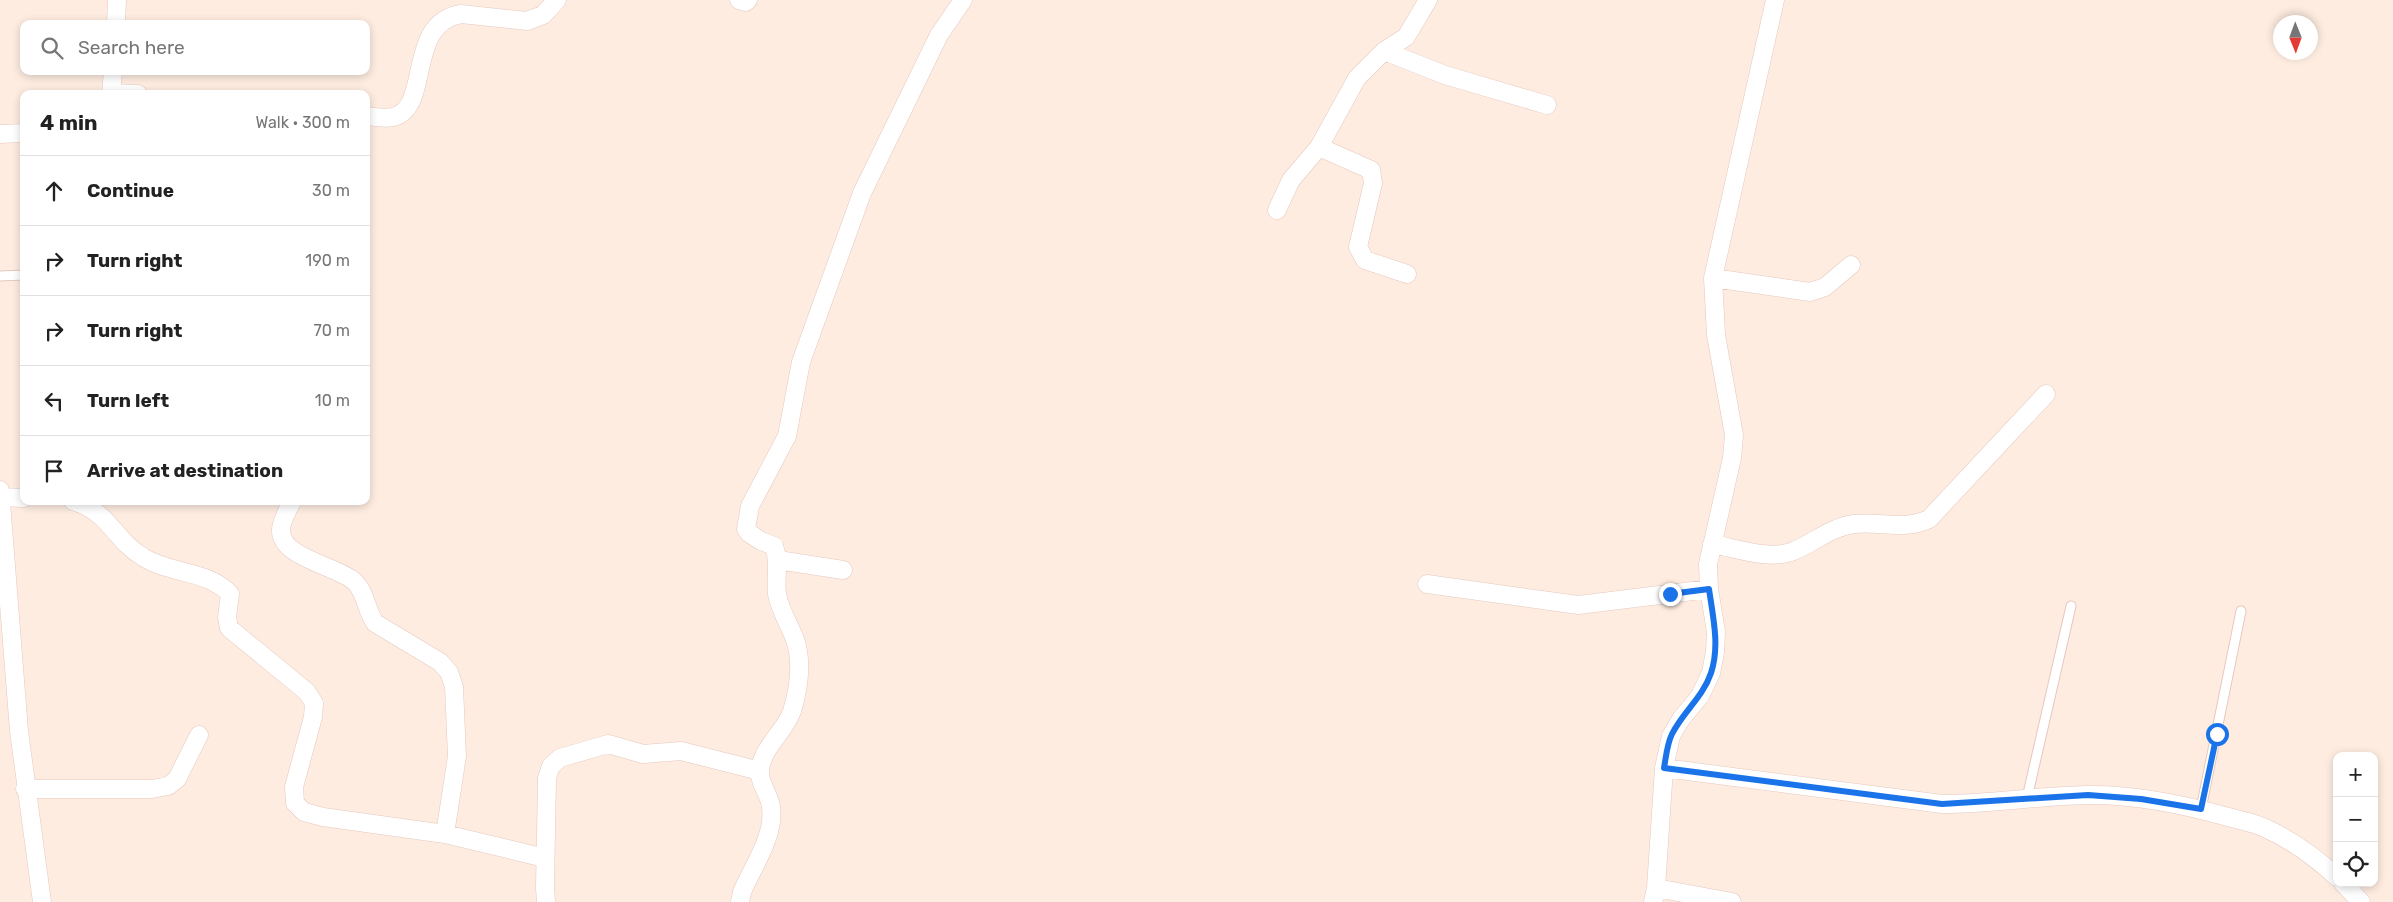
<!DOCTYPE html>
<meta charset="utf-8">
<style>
body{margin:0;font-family:Rubik,sans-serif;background:#f6f6f6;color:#222}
.controls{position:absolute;right:15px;bottom:15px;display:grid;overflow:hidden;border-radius:10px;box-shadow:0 2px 8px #0003}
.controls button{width:45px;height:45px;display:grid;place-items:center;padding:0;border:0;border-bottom:1px solid #e0e0e0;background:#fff;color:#222;font:25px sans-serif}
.compass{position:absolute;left:2273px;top:15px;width:45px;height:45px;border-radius:50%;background:#fff;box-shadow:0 2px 8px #0003;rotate:179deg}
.stop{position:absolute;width:15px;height:15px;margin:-11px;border:4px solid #1a73e8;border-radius:50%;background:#fff}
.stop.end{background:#1a73e8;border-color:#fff;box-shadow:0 1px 5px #0008}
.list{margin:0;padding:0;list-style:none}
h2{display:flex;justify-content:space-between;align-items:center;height:65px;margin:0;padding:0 20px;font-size:21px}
h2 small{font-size:16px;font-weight:400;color:#767676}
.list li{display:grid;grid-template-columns:32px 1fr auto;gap:15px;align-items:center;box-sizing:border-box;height:70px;padding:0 20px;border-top:1px solid #e0e0e0}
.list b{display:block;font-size:19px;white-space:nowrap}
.list em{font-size:16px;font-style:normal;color:#767676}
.icon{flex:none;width:28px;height:28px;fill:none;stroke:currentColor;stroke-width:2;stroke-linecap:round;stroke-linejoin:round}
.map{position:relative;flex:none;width:2393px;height:902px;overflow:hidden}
.search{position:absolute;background:#fff;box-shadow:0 2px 8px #0003;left:20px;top:20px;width:350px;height:55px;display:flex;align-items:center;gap:12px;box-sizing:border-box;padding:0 18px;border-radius:10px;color:#767676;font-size:19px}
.panel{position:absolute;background:#fff;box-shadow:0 2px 8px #0003;left:20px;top:90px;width:350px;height:415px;border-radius:10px}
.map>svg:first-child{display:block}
</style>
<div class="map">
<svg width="2393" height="902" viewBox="0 0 2393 902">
<rect width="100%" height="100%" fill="#feece0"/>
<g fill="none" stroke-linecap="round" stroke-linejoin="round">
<defs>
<path id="lane" d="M0,276L24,275
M2027,798L2071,606
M2201,809L2241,611"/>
<path id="street" d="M739,0L746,2L748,0
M116,24L117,0
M1384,51L1445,75L1547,105
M111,93L138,94
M111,94L113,71
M366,116C375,117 385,119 393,117C432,108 405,23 461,14L527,21L543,15L557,0
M0,134L24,133
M1319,147L1371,170L1373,183L1358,247L1365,260L1407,274
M1277,210L1291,180L1319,147L1357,78L1384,51L1406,37L1428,0
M1713,278L1810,292L1825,287L1851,265
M0,490L19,731L42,902
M1,497L24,498
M73,501C111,513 112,538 143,557C169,574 208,570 230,594L227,617L229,628L307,692L314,703L313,717L294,787L295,803L304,812L323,817L445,834L545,858
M292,501C288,510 281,521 281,530C280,558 338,566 355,582C366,593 366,610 375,623L440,662L449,672L454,687L457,756L445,834
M1712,544C1736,548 1768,560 1791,552C1813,544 1830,527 1854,524C1880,521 1903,531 1929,519L2046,394
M778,560L843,570
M1427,584L1578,605L1709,589
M1664,768L1942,804C1990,804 2038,796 2086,795C2135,794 2186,805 2232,818C2243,821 2255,823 2265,828C2292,840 2315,857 2337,877
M25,789H152L168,786L177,779L199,735
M2343,883L2361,902
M1656,888L1732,902
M546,902L545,888L547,778L551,766L560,758L608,744L643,754L681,751L760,771
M740,902L742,892C753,866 775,836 771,807C770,795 759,784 760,771C761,748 785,732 792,711C799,689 803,659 794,637C788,622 780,610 777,594C775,578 780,562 774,546L761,541L749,533L746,529L750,506L787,436L801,362L862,193L939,35L963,0
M1653,902L1656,888L1664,768L1671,736L1681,719L1700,696L1711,673L1715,652L1716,632L1709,589L1708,564L1732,458L1734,435L1716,335L1713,278L1775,0"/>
</defs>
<use href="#lane" stroke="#e5c8be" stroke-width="11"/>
<use href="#street" stroke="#e5c8be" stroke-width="19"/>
<use href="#lane" stroke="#fff" stroke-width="9"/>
<use href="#street" stroke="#fff" stroke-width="18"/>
</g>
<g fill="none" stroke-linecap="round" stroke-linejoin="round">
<path stroke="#1a73e8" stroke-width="6" d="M1670,594L1709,589C1713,617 1720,646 1711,673C1703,697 1683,712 1672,734C1667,744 1666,757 1664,768L1942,804L2088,795L2141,799L2201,809L2217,734"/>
</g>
</svg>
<div class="controls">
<button>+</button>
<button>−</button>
<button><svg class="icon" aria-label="locate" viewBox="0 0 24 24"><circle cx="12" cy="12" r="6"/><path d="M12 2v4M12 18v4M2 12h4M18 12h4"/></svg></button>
</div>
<svg class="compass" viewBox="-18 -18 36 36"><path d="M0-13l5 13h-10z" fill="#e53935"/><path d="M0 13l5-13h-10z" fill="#767676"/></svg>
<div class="stop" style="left:2217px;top:734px"></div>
<div class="stop end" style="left:1670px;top:594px"></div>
<div class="search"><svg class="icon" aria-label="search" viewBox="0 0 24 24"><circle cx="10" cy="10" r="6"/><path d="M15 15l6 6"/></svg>Search here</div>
<section class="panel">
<h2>4 min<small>Walk · 300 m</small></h2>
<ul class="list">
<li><svg class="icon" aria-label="ahead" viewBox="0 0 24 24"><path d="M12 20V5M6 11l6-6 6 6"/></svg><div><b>Continue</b></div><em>30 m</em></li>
<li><svg class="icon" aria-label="right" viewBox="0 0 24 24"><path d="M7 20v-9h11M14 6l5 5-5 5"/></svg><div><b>Turn right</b></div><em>190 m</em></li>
<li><svg class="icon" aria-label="right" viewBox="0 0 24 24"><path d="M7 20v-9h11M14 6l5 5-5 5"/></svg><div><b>Turn right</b></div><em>70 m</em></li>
<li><svg class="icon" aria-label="left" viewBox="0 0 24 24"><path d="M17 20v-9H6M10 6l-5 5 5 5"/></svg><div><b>Turn left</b></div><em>10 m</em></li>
<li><svg class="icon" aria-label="arrive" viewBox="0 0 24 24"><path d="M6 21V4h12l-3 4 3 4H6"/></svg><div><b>Arrive at destination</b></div></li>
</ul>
</section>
</div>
